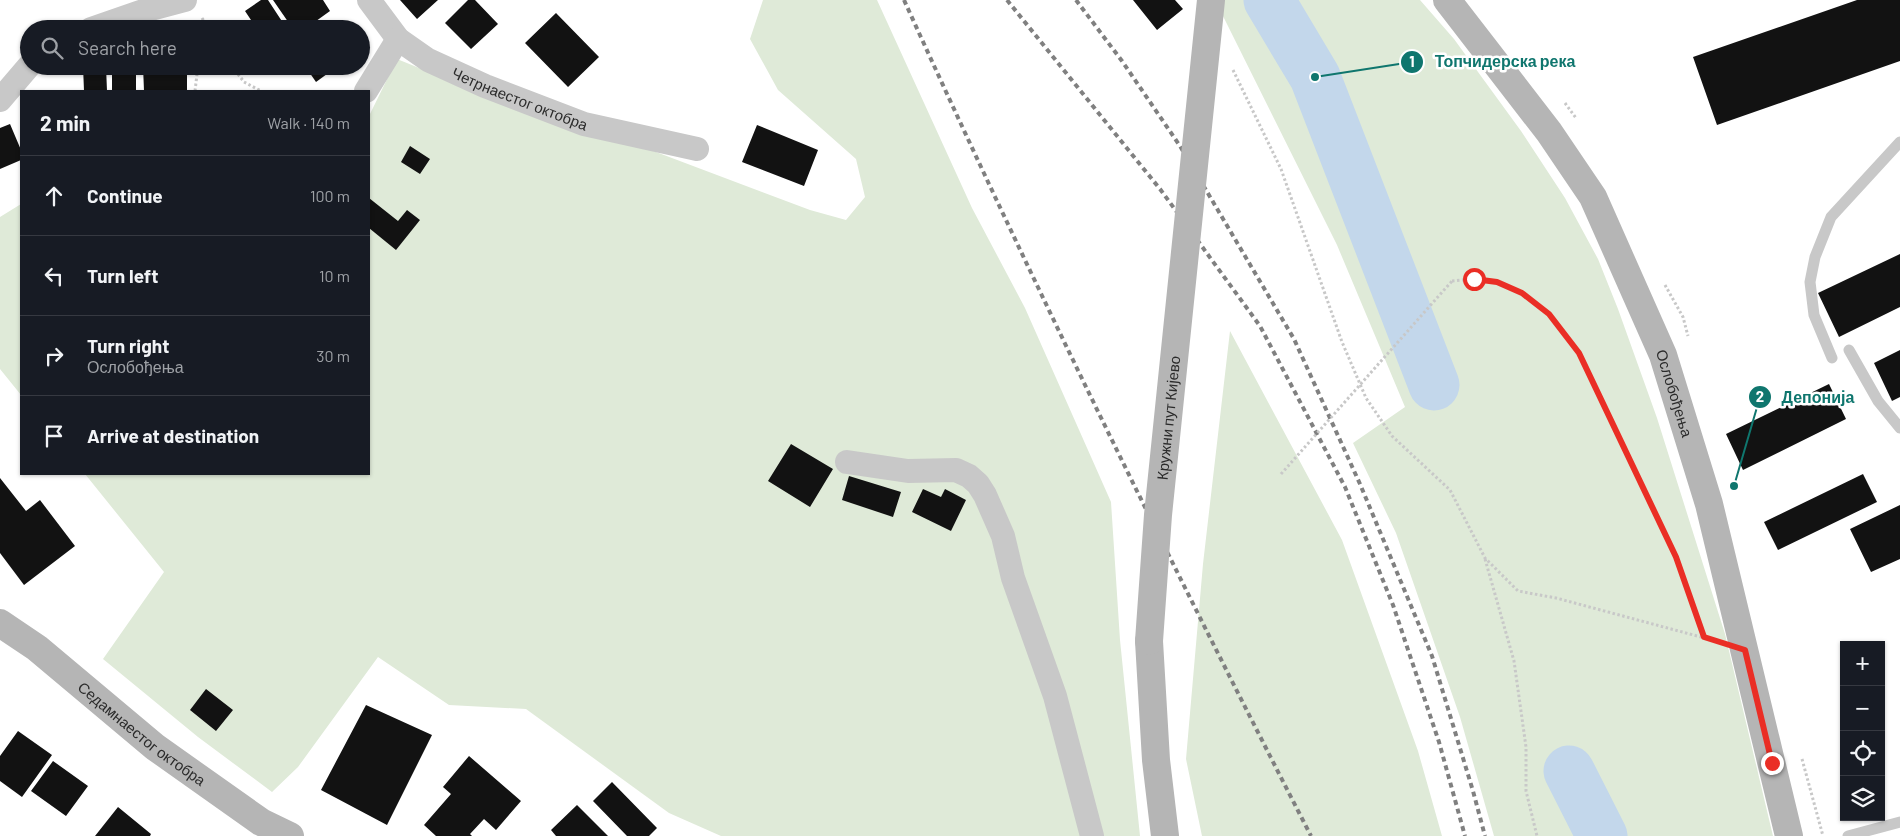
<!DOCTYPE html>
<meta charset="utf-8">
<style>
body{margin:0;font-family:Barlow,sans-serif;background:#20242c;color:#f1f3f6}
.controls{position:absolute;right:15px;bottom:15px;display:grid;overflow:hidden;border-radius:0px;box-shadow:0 1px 4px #0004}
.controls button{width:45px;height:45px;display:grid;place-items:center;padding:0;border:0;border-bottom:1px solid #363941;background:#171b24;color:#f1f3f6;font:25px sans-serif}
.stop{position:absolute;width:15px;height:15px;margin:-11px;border:4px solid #ea2e25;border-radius:50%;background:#fff}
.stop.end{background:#ea2e25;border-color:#fff;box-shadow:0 1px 5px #0008}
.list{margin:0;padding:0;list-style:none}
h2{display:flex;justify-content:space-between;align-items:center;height:65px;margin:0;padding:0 20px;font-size:21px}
h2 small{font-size:16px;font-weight:400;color:#9ea1a6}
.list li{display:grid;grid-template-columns:32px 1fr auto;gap:15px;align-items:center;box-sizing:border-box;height:80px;padding:0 20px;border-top:1px solid #363941}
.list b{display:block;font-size:19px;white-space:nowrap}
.list p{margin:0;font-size:16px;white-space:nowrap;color:#9ea1a6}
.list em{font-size:16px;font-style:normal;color:#9ea1a6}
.icon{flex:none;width:28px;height:28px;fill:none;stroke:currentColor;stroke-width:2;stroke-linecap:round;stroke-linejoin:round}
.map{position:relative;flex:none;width:1900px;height:836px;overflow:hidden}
.search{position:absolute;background:#171b24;box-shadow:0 1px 4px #0004;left:20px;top:20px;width:350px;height:55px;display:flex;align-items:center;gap:12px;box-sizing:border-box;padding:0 18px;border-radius:28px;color:#9ea1a6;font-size:19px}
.panel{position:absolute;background:#171b24;box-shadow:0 1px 4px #0004;left:20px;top:90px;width:350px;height:385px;border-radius:0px}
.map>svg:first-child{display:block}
</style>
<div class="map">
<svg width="1900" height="836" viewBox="0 0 1900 836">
<rect width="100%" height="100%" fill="#fff"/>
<path fill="#dfead8" d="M763,0H877L972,208L1025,308L1111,502L1120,640L1140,836H721L669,813L526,709L449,705L378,657L298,767L272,792L198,737L103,659L164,572L85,474H369V116L397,59L493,98L656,152L810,210L846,220L865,197L856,159L778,90L750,39Z
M1215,0H1420L1454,39L1521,131L1565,198L1598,259L1618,309L1657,418L1725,634L1773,836H1494L1460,717L1396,533L1353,443L1405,407L1337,245Z
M21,204V395L0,369V217Z
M1230,331L1342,540L1418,751L1442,836H1202L1186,759L1203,564Z"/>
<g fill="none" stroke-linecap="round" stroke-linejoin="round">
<path stroke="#c3d7eb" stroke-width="51" d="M1269,0L1315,77L1434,385
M1569,771L1602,836"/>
</g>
<path fill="#121212" d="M261,0H268L287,29H257L245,11Z
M273,0H323L330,11L305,29H293Z
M400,0H438L417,19Z
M468,0H475L498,24L471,49L445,23Z
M1133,0H1175L1183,9L1157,30Z
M1857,0H1900V61L1717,125L1693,57Z
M556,13L599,57L568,87L525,43Z
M177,24L178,29H148V25Z
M83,66H106L107,91H84Z
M112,66H136V91H112Z
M143,66H187V91H144Z
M305,66H338L316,82Z
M10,124L21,150V160L0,169V128Z
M757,125L818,150L804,186L742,162Z
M410,146L430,159L420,174L401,162Z
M369,198L398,221L407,210L420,220L396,250L369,228Z
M1900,254V307L1839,337L1818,293Z
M1900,350V397L1892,401L1874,363Z
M1829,384L1846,419L1743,470L1726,434Z
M791,444L833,469L810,507L768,481Z
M1863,474L1877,502L1778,550L1764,522Z
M849,476L901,492L893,517L842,500Z
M0,478L26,511L40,500L75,546L24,585L0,553Z
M923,489L941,497L945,489L966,500L951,531L912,512Z
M1900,505V559L1871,572L1850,529Z
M206,689L233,710L216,731L190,710Z
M366,705L432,735L387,825L321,790Z
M18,731L52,755L22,797L0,781V756Z
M469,756L521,801L496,830L484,819L470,834L472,836H436L424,825L451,794L443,787Z
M53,761L88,786L66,816L31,791Z
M612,782L657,828L649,836H627L593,801Z
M577,805L608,836H556L551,830Z
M118,807L151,834L150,836H95Z"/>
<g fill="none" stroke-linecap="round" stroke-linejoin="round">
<path stroke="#c8c8c8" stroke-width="3" stroke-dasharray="2.5 2.5" stroke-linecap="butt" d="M202,18L209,29
M232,66L244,82L261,91
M1233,70L1281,169L1342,342L1366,398L1392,436L1450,490L1485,558L1518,591L1556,598L1712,640
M195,91L198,66
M1565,103L1576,118
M1452,281L1474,279L1497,282L1521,293L1549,314L1579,353L1677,557L1704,636
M1665,285L1683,317L1688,336
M1485,559L1514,661L1526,747V791L1537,836
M1802,759L1823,836"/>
<path stroke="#c8c8c8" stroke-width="11" d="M1849,350L1878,401L1900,428
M1832,358L1814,315L1810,282L1815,257L1831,217L1900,142
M1848,836L1900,822"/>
<g stroke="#c8c8c8" stroke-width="24">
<path id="s1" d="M369,0L398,39L428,60L485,86L584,124L697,149"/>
<path d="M91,29L140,12L185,0"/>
<path d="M366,91L398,39"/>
<path d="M0,100L29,66"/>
<path d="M847,462L908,471L956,470L969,476L978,484L985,495L1003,536L1013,578L1055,696L1092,836"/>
</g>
<g stroke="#b5b5b5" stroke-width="28">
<path id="s2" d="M1447,0L1549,132L1593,197L1663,355L1709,504L1789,836"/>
<path id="s3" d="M0,623L37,648L155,747L261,822L290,836"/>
<path d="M1149,641L1156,760L1165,836"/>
</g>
<path stroke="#808080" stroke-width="4" stroke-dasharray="5 4" stroke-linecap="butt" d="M904,0C1032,282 1169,560 1311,836
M1007,0L1160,189L1260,326L1345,487L1393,605L1439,742L1465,836
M1076,0L1122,61L1180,146L1294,339L1360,484L1432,656L1473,791L1485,836"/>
<path stroke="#c8c8c8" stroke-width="3" stroke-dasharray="2.5 2.5" stroke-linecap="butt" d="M1281,474L1452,281"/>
<path stroke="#b5b5b5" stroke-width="28" id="s4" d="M1149,641L1158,515L1211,0"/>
</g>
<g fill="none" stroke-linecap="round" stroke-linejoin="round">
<path stroke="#ea2e25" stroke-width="6" d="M1474,279L1497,282L1522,293L1549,314L1579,353L1676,557L1704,637L1745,650L1772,763"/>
</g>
<g text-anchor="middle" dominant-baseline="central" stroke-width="5" stroke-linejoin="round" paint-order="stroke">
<g font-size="15" fill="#2b2b2b" stroke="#fff">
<text stroke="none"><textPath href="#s1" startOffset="185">Четрнаестог октобра</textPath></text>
<text stroke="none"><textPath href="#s2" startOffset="458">Ослобођења</textPath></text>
<text stroke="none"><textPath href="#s4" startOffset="224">Кружни пут Кијево</textPath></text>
<text stroke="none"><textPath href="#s3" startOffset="180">Седамнаестог октобра</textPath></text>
</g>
</g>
<path fill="none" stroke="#0f766e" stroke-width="2" d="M1315 77L1412 62M1734 486L1760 397"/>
<g fill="#0f766e" stroke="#fff" stroke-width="2">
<circle cx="1315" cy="77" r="5"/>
<circle cx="1734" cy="486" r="5"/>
<circle cx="1412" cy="62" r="12"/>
<circle cx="1760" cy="397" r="12"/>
</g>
<g font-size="15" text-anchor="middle" font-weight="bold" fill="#fff">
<text x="1412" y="67">1</text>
<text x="1760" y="402">2</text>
</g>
<g font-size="16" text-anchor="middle" font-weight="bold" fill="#0f766e" stroke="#fff" stroke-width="5" stroke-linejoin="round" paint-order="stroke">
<text x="1505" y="67">Топчидерска река</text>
<text x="1818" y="403">Депонија</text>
</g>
</svg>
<div class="controls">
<button>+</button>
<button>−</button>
<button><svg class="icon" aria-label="locate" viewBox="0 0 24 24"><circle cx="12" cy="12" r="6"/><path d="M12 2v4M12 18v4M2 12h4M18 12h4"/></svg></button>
<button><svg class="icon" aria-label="layers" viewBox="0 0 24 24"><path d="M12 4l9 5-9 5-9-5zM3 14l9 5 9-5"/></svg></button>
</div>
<div class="stop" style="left:1474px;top:279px"></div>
<div class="stop end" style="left:1772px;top:763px"></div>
<div class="search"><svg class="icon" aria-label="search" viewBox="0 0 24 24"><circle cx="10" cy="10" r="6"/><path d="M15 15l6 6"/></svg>Search here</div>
<section class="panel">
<h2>2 min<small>Walk · 140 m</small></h2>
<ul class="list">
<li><svg class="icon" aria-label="ahead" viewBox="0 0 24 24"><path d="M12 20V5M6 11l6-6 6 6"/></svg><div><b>Continue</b></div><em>100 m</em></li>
<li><svg class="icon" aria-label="left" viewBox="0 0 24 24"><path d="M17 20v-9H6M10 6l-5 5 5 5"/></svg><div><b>Turn left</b></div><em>10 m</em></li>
<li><svg class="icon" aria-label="right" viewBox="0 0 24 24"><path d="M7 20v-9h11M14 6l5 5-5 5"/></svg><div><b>Turn right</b><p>Ослобођења</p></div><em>30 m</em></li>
<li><svg class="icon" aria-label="arrive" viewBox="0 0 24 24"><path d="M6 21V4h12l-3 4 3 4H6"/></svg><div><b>Arrive at destination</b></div></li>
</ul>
</section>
</div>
